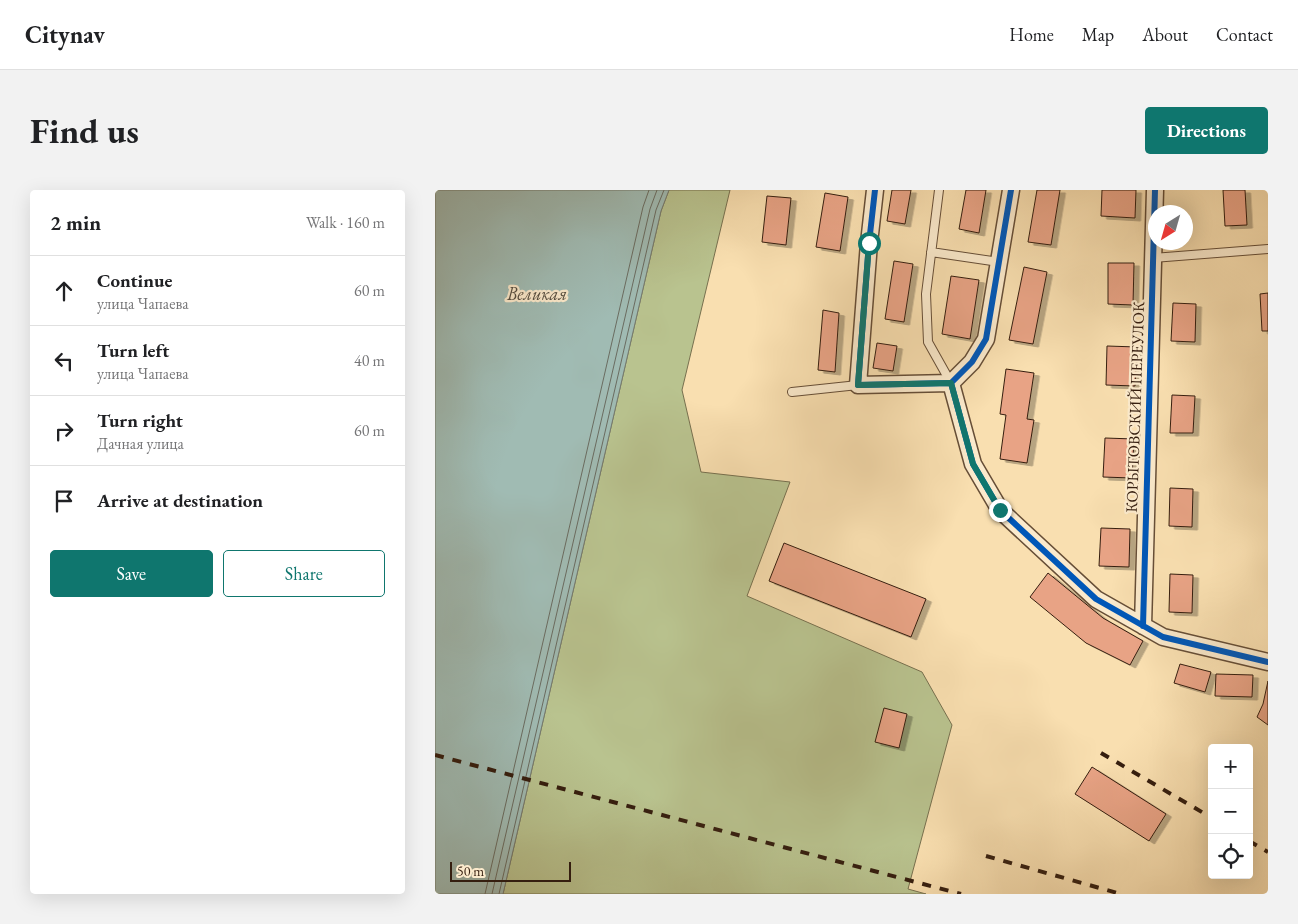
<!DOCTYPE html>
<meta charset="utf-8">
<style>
body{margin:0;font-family:"EB Garamond",serif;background:#f2f2f2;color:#202124}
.controls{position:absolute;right:15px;bottom:15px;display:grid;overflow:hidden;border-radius:5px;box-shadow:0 5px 20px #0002}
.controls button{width:45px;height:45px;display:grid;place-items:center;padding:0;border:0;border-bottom:1px solid #e0e0e0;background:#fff;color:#202124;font:25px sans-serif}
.compass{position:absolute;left:713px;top:15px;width:45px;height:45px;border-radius:50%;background:#fff;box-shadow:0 5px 20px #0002;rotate:217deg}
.scale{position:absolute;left:15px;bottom:12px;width:121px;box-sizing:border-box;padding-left:5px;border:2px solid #351e0f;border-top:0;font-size:14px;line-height:18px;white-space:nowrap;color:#351e0f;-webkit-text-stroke:4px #fbeacc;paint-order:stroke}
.stop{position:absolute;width:15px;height:15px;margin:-11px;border:4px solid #0f766e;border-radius:50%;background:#fff}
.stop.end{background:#0f766e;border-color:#fff;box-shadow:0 1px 5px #0008}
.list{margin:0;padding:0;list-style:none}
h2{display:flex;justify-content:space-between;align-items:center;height:65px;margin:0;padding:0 20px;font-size:21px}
h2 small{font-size:16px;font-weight:400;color:#757577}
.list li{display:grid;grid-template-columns:32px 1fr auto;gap:15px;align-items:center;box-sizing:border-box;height:70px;padding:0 20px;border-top:1px solid #e0e0e0}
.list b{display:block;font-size:19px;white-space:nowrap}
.list p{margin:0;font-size:16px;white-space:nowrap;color:#757577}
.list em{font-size:16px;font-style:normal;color:#757577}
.actions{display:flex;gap:10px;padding:15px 20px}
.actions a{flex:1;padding:11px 0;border:1px solid #0f766e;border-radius:5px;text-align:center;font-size:18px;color:#0f766e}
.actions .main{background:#0f766e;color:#fff}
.icon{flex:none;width:28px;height:28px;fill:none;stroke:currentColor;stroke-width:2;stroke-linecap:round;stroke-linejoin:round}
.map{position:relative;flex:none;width:833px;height:704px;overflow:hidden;border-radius:5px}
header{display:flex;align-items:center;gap:30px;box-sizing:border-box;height:70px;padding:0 25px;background:#fff;border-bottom:1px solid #e0e0e0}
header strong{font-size:24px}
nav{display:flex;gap:28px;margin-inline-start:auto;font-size:18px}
.intro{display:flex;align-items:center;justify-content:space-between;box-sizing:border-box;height:120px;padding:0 30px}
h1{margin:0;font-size:35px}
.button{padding:12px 22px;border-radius:5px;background:#0f766e;color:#fff;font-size:18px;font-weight:700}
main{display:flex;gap:30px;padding:0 30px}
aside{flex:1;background:#fff;border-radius:5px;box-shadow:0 5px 20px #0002}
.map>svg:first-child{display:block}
</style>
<header>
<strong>Citynav</strong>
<nav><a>Home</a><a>Map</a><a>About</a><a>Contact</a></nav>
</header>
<div class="intro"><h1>Find us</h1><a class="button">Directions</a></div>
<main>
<aside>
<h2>2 min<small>Walk · 160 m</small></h2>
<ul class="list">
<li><svg class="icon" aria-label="ahead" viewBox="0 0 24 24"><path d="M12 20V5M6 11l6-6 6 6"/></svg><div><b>Continue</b><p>улица Чапаева</p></div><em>60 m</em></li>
<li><svg class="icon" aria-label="left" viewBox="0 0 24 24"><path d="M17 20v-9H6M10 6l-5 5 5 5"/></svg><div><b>Turn left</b><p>улица Чапаева</p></div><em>40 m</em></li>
<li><svg class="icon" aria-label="right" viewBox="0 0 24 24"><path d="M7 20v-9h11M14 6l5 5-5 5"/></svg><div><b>Turn right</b><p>Дачная улица</p></div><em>60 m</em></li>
<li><svg class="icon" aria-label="arrive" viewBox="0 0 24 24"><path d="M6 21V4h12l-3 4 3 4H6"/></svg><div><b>Arrive at destination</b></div></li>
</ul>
<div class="actions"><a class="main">Save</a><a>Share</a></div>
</aside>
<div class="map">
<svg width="833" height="704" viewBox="0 0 833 704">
<defs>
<filter id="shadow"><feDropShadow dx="5.5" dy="3" stdDeviation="0" flood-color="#0004"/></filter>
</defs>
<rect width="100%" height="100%" fill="#f9dfb0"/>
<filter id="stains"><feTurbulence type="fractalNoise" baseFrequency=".004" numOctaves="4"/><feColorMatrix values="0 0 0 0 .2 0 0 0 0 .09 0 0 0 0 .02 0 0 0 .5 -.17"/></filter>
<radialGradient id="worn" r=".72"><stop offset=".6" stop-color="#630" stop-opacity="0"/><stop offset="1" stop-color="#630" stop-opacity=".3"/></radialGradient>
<path fill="#b9c38f" stroke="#77704f" d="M234,0H295L247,200L266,282L355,292L312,406L487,482L517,535L473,699L491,704H68L226,21Z"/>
<path fill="#a0bbb3" stroke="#757c71" d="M0,0H234L226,21L68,704H0Z"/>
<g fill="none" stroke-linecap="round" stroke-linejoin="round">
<path stroke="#6a6c61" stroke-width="1" d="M50,704L208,17L214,0
M57,704L215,19L222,0
M64,704L221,20L229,0"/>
</g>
<path fill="#e8a385" stroke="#351e0f" filter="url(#shadow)" d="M457,0H476L470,34L452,31Z
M531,0H551L544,43L524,39Z
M602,0H625L616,55L593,52Z
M667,0H701L700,28L666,26Z
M788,0H810L812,35L790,36Z
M390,3L413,7L405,61L381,57Z
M332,6L356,8L351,55L327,52Z
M459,71L478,74L469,132L450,129Z
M673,73H699L698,115L673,114Z
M589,77L612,82L598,154L574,150Z
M516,86L544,90L535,149L507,144Z
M833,103V141H827L825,104Z
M738,113L761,114L760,152L736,151Z
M388,120L404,123L400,182L383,180Z
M442,153L462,156L458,181L438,178Z
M672,156L702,157L700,196L671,195Z
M571,179L599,183L592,229L599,230L592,273L565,269L571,225L565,224Z
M737,205L760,206L758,243H735Z
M670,248L699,249L697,288L668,287Z
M735,298L758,299L757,337L734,336Z
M666,338L695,339L694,377L664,376Z
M349,353L491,409L476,447L334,391Z
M613,383L668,428L708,451L695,475L651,453L595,407Z
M735,384L758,385L757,423L734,422Z
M745,474L776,482L770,502L739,493Z
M781,484L818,485L817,507L780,506Z
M833,491V535L822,527L828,514Z
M449,518L472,524L464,558L440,552Z
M657,577L731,624L714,651L640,604Z"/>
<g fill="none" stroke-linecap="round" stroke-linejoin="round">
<defs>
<path id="service" d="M504,0L491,104L493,152L516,193
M496,62L564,72
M718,68L833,59
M357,202L423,195"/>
<path id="minor" d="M440,0L434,53L423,195L516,193
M576,0L551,149L537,172L516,193L538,274L565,320L661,409L728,447L833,472
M708,436L720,0"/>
</defs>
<use href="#service" stroke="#664e37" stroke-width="10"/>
<use href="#minor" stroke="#664e37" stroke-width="19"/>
<use href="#service" stroke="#fbeacc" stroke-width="8"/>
<use href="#minor" stroke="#fbeacc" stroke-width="16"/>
<path stroke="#351e0f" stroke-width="4" stroke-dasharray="9 9" stroke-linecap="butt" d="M666,563L777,628
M0,565L526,704
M814,651L833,662
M551,666L686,704"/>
<defs>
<path id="cycleway" d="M440,0L434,53L423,195L516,193
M576,0L551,149L537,172L516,193L538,274L565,320L661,409L728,447L833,472
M708,436L720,0"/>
</defs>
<use href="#cycleway" stroke="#fbeacc" stroke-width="9"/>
<use href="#cycleway" stroke="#0057b8" stroke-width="6"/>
</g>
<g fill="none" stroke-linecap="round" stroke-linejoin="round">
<path stroke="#0f766e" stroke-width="6" d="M434,53L423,195L516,193L538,274L565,320"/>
</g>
<g text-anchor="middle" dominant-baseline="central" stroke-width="4.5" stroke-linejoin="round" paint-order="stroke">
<g font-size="16" fill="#351e0f" stroke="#fbeacc">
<text transform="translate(700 217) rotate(-88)">КОРЫТОВСКИЙ ПЕРЕУЛОК</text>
</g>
<g font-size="18" font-style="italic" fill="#554d40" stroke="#fbeacc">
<text x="102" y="103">Великая</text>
</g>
</g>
<rect width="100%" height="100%" filter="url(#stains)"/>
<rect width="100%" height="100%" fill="url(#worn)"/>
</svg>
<div class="controls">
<button>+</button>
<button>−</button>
<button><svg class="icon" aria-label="locate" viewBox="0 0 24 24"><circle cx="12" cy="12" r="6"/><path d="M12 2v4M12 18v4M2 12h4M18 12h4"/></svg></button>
</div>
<svg class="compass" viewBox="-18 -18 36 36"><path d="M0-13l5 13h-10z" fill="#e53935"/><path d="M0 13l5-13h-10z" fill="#757577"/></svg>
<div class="scale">50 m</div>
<div class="stop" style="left:434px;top:53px"></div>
<div class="stop end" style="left:565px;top:320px"></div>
</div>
</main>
